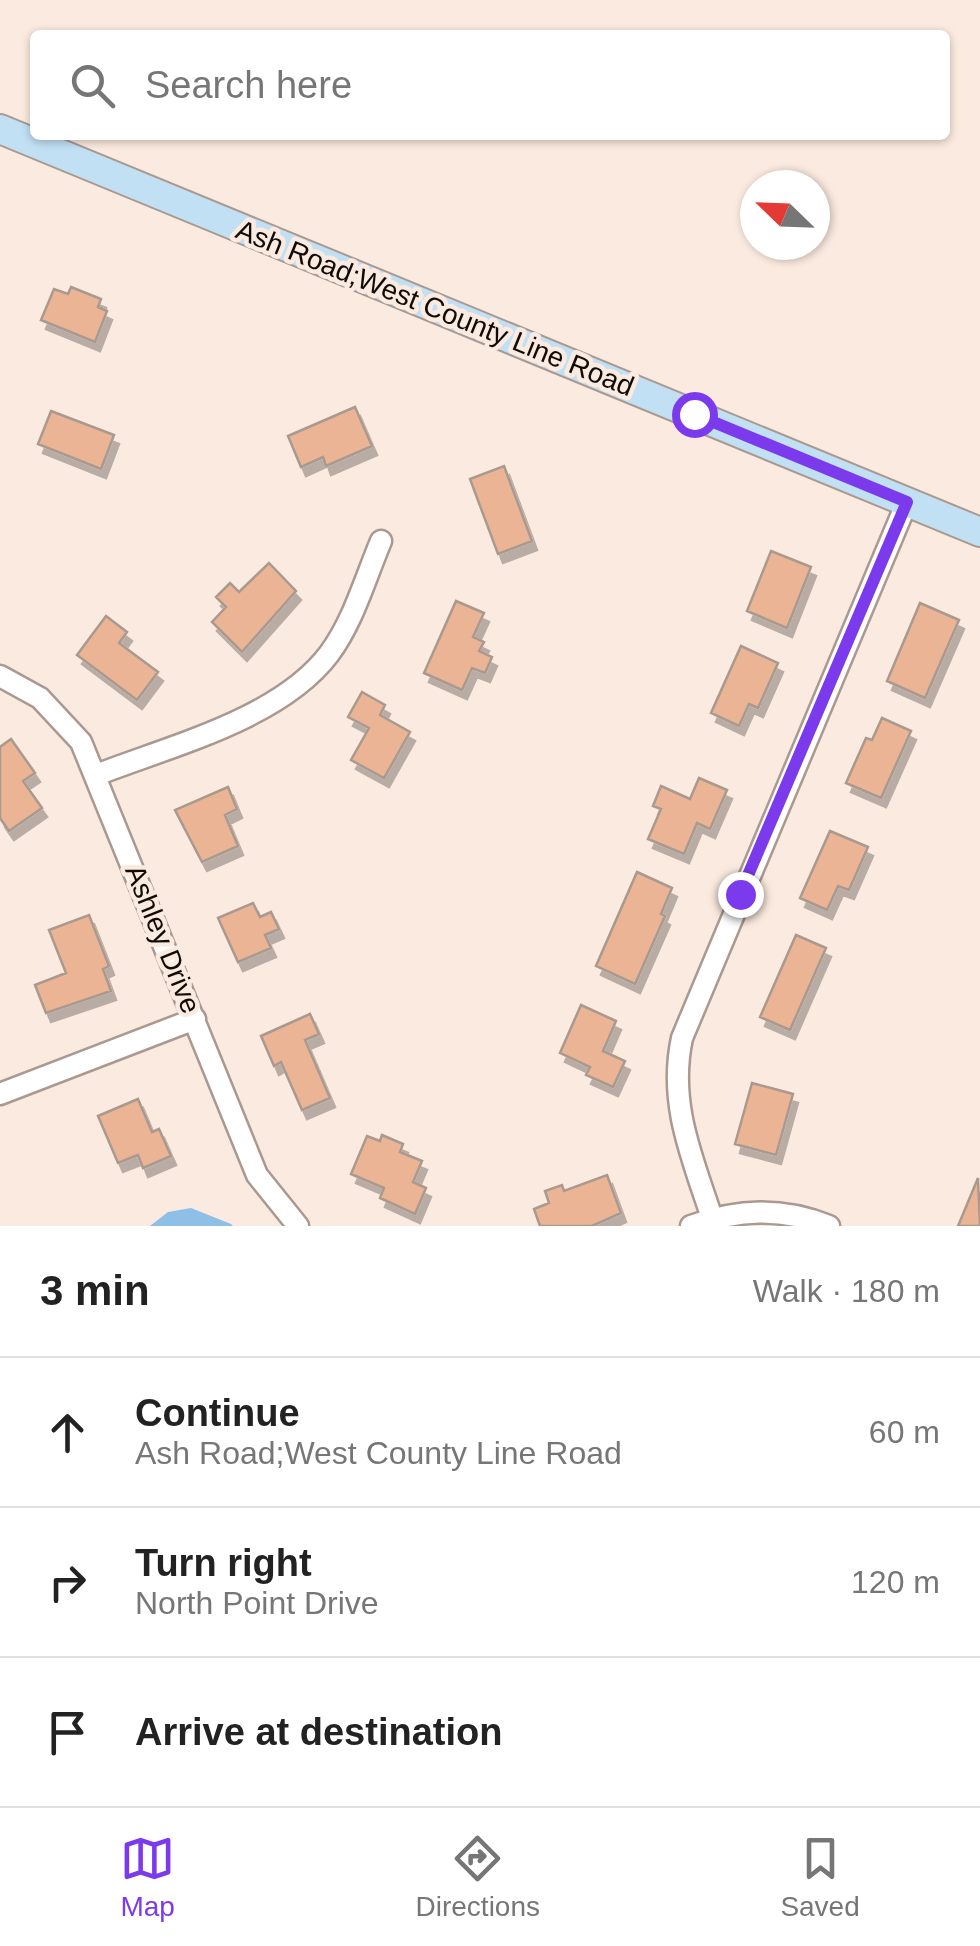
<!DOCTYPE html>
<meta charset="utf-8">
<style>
body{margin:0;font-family:Arial,sans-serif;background:#f6f6f6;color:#222}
.compass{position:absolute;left:740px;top:170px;width:90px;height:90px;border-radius:50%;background:#fff;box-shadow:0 2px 8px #0004;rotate:293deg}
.stop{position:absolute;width:30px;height:30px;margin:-22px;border:8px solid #7c3aed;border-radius:50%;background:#fff}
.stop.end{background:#7c3aed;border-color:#fff;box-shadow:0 2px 10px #0008}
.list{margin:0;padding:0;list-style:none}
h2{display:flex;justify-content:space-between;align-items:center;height:130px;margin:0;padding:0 40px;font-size:42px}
h2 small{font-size:32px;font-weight:400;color:#767676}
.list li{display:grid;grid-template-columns:65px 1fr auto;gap:30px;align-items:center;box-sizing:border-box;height:150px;padding:0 40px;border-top:2px solid #e0e0e0}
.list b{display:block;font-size:38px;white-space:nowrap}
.list p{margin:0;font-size:32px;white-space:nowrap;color:#767676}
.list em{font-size:32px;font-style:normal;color:#767676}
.icon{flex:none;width:55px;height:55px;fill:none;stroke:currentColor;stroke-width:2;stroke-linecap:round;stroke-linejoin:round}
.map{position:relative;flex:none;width:980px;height:1226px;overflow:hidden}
.search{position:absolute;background:#fff;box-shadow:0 2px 8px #0004;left:30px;right:30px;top:30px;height:110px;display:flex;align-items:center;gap:25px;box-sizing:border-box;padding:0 35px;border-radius:10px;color:#767676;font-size:38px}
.sheet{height:580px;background:#fff}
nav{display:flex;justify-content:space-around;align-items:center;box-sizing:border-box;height:140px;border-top:2px solid #e0e0e0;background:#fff;font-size:28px;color:#767676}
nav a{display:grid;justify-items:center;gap:5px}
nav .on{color:#7c3aed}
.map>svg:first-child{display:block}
</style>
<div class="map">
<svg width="980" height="1226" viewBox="0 0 980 1226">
<defs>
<filter id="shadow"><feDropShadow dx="5" dy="9" stdDeviation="0" flood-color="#0004"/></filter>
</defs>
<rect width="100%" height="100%" fill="#fbeadf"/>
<path fill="#8ec0e7" d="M191,1208L231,1224L233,1226H150L168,1212Z"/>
<path fill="#ebb595" stroke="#a9998f" stroke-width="2.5" filter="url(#shadow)" d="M71,287L101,299L98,307L107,311L95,342L41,320L54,289L68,294Z
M355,407L372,446L326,466L323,457L301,467L288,436Z
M51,411L114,435L101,469L38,444Z
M504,466L532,541L498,554L470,479Z
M771,551L811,567L787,628L747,611Z
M269,563L296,591L242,652L212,622L226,607L216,597L230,583L239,592Z
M456,601L484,613L473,637L484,642L479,651L492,657L485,673L472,668L462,690L424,673Z
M920,603L959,620L925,698L887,681Z
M106,616L127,632L119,643L158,672L137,700L77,655Z
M741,646L778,663L758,708L749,704L739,726L711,713Z
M362,692L385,705L380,715L410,732L384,778L351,760L369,728L348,717Z
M882,718L911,731L881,798L846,783L866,738L872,740Z
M11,739L35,773L23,781L42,808L9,831L0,818V747Z
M699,778L727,790L710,829L697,823L684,854L648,839L661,809L653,806L661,786L690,799Z
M228,787L237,809L225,815L238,846L202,862L175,810Z
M830,831L868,847L849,890L838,886L827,910L800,898Z
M637,872L672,888L661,914L665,916L635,984L596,966Z
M253,903L260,917L271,912L279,929L265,935L271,948L238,962L218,918Z
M89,915L109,966L103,969L111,991L46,1013L35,985L66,973L49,930Z
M796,935L826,948L790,1030L760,1017Z
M581,1005L616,1021L603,1051L625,1061L613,1087L586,1075L590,1067L560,1053Z
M310,1014L319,1034L305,1040L330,1098L302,1110L281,1062L274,1066L261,1036Z
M752,1083L793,1094L776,1155L735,1144Z
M138,1099L152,1132L159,1129L171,1156L143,1168L138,1155L118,1163L98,1116Z
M382,1135L403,1144L400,1152L422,1161L413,1182L426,1188L415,1214L380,1198L384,1188L351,1174L367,1136L380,1141Z
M607,1175L621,1213L592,1226H540L534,1209L549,1203L545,1191L562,1185L564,1191Z
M978,1178L980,1226H958Z"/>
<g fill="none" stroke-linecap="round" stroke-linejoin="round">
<defs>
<path id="street" d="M0,676L40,698L81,742L257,1175L298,1226
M96,775C170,746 280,719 329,654C353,622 365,579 381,541
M0,1094L195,1019
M712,1218C692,1157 668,1103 682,1038L907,502
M691,1226C738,1209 782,1207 829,1226"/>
<path id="secondary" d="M0,129L980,532"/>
</defs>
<use href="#street" stroke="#aa9990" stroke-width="25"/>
<use href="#secondary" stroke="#aa9990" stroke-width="32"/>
<use href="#street" stroke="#fff" stroke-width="20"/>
<use href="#secondary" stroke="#c1e0f4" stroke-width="28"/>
</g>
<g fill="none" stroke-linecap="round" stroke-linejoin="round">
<path stroke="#7c3aed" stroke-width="12" d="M694,414L907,502L740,894"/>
</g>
<g text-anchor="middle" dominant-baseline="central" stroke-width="9" stroke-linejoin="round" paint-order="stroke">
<g font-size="28" fill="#110b08" stroke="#fbeadf">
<text transform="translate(435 308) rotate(22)">Ash Road;West County Line Road</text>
<text transform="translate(163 939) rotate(68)">Ashley Drive</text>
</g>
</g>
</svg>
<svg class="compass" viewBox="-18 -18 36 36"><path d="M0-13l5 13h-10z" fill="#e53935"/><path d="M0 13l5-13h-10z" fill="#767676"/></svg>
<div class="stop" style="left:694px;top:414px"></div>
<div class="stop end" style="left:740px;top:894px"></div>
<div class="search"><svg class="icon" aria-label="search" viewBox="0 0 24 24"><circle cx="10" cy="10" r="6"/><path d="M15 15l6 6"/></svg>Search here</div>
</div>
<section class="sheet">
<h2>3 min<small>Walk · 180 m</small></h2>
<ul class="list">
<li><svg class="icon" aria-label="ahead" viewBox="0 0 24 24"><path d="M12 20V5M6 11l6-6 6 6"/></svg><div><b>Continue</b><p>Ash Road;West County Line Road</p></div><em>60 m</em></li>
<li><svg class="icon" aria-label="right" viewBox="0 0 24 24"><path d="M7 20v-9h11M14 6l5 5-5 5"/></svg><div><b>Turn right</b><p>North Point Drive</p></div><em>120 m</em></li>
<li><svg class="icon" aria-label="arrive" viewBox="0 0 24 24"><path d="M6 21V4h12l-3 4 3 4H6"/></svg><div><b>Arrive at destination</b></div></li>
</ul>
</section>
<nav>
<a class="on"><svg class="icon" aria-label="map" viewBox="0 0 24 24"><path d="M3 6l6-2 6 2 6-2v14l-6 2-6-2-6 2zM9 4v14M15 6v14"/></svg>Map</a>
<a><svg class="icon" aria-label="directions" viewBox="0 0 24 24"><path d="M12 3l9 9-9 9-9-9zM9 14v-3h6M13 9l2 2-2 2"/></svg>Directions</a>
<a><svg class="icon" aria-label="saved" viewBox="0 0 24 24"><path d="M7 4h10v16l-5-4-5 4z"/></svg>Saved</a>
</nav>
